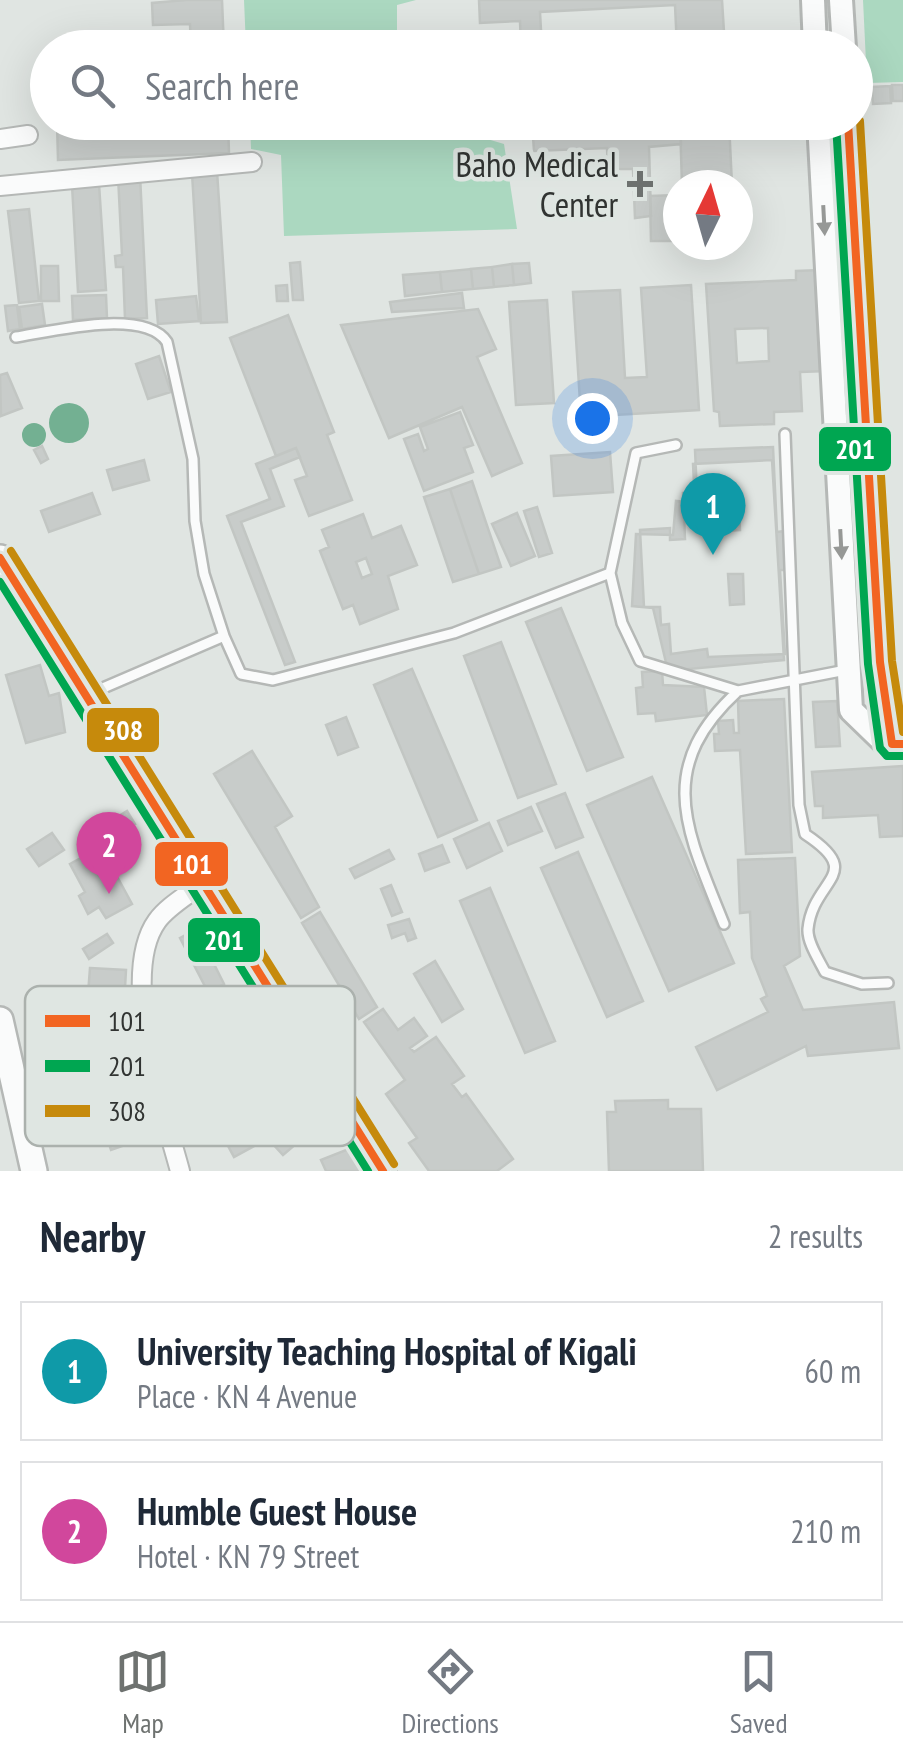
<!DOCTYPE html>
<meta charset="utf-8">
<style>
body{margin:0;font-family:"PT Sans Narrow",sans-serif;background:#f6f6f7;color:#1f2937}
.compass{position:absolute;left:663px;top:170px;width:90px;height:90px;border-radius:50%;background:#fff;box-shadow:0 10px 40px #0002;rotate:5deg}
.you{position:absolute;left:592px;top:418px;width:35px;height:35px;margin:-25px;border:8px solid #fff;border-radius:50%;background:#1a73e8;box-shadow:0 0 0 15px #1a73e833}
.badge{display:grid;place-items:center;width:65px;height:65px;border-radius:50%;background:#6e7270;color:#fff;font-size:32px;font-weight:700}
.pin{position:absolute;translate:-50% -82px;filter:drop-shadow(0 2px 5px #0008)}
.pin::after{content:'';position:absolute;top:52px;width:35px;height:30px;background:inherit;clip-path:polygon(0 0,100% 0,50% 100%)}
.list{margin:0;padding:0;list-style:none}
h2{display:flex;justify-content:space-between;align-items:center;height:130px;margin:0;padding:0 40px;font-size:42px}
h2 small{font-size:32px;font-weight:400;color:#747a83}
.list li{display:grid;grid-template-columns:65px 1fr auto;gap:30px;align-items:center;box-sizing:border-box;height:140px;margin:0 20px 20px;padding:0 20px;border:2px solid #e0e1e3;border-radius:0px}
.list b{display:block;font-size:38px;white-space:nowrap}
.list p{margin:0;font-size:32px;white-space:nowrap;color:#747a83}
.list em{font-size:32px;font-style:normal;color:#747a83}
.icon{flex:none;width:55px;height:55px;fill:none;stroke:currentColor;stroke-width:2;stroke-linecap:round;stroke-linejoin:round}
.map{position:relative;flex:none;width:903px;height:1171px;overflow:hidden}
.search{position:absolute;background:#fff;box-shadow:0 10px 40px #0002;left:30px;right:30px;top:30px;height:110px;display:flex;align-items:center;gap:25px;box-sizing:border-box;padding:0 35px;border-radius:55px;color:#747a83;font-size:38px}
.sheet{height:450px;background:#fff}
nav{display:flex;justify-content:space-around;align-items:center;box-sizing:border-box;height:140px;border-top:2px solid #e0e1e3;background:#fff;font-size:28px;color:#747a83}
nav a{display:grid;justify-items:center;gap:5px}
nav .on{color:#6e7270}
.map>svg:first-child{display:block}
</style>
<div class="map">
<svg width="903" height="1171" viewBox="0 0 903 1171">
<rect width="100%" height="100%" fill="#e0e5e2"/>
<path fill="#abd8c0" d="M244,0H416L397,5V48L246,47Z
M863,0H903V82L867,83Z
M250,123H491L467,133L504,144L517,229L284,236L281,155L251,149Z"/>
<path fill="#73b092" d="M49 423a20 20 0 1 1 40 0a20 20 0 1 1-40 0Z
M22 435a12 12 0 1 1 24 0a12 12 0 1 1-24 0Z"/>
<path fill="#c8ccca" stroke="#c2c6c3" stroke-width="2.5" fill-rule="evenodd" d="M186,0H222L224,48H191L190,24L153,25L152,3Z
M479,0H722L725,48H677L675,5L540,12L542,48H521L520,21L480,23Z
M892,85H903V101H893Z
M890,86L891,103L873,104L872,87Z
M57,122H228L229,153L58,160Z
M532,122H680L681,144L649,147L651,216L635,218L633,169H608L607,148L534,151Z
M680,122H729L732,185H682Z
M217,171L227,322L201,323L192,173Z
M140,175L147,318L125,319L123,267H116L115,256L122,255L118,176Z
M99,184L106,290L78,292L72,185Z
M678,195V241H651L650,196Z
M29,209L39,301L19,303L8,211Z
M300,262L303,300H293L290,263Z
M529,263L531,283L514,285L512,264Z
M512,264L514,285L494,287L492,267Z
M41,266H58L59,301H41Z
M492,267L494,287L473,289L471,269Z
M471,269L473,289L442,292L440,272Z
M821,270L826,371L800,372L802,411L774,412V424L720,426L719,412L714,411L706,284L796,280V271ZM768,328L769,361L737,363L735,329Z
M440,272L442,292L405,296L403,275Z
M287,285L288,301H277L276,286Z
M691,285L699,410L581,417L573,292L620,290L625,378L647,377L641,288Z
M462,293L464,308L392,312L390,302Z
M106,295L107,318L73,320L72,296Z
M196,296L199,321L158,324L156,300Z
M547,300L554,403L516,405L509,302Z
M42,304L45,325L22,329L19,307Z
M17,305L20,329L8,331L5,306Z
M478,309L496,349L477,357L522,463L492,476L462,407L389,438L341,325Z
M288,315L334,432L327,435L352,500L309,516L295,480L307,476L296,448L276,456L230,338Z
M159,356L171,392L148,399L136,364Z
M7,373L22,408L1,416L0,375Z
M460,412L473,445L464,448L473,472L424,491L404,439L418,434L424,451L428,449L420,427Z
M42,446L48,459L41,463L34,450Z
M773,447L777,532L785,531L786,570H780L785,654L708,657L707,649L671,654L669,624L661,625L660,607H644L640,530L670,528V540L685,539L683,493H697L695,450ZM738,490L740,530L725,531L723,491ZM728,574H743L744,604L730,605Z
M296,448L300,457L270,469L284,506L241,522L295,662L285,665L227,516L270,499L256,464Z
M610,452L613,492L554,496L551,456Z
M144,460L149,480L113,490L107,470Z
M772,460L784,660L668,671L653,608L632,606L636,534L673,535L676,501L695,503L693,464Z
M472,481L501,567L479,574L450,489Z
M450,489L479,574L453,582L424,497Z
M92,493L100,514L49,532L41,511Z
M537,507L552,553L539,557L524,511Z
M517,513L535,556L511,566L492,524Z
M363,514L372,538L401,526L417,565L388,576L398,609L360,624L353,605L343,609L320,551L329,547L322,530ZM366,558L372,574L362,578L356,562Z
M561,608L623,757L587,771L526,622Z
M501,642L556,784L518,798L464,656Z
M40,665L49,696L59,693L65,732L26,743L6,675Z
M412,669L477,820L438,837L374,685Z
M662,671L663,685L704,687L707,715L656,721L655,713L638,714L636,688L643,687L642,672Z
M784,699L792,852L746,854L740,750L715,751L714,734H719L718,721L733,720L734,733H739L738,701Z
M837,701L840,746L816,747L813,702Z
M346,717L358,747L338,755L326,725Z
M252,751L292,816L275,827L319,907L301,918L214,774Z
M903,766V836L880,837L878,815L823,818V806H815L812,772Z
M652,777L734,963L669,991L587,805Z
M565,793L583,837L556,848L537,804Z
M531,807L542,831L508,845L498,821Z
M127,811L135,824L119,833L111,821Z
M489,823L502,851L467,868L454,839Z
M108,824L116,837L86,853L79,841Z
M52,833L64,850L39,866L27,849Z
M130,834L139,853L119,863L109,845Z
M442,845L449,862L425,871L419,854Z
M101,847L132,904L106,918L99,907L88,914L79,896L85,892L70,864Z
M389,850L394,859L355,878L350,869Z
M578,852L643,1001L607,1017L541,868Z
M795,858L800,956L784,966L803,1010L894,1002L899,1048L808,1056L806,1046L717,1090L696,1047L768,1012L761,999L767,996L752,958L750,912L740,913L738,860Z
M391,885L402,912L392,916L381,889Z
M490,888L555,1041L525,1053L460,901Z
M320,912L377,1007L359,1019L302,923Z
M409,919L416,938L408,941L405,933L392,938L388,925Z
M210,922L224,949L210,956L224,984L208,992L180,938Z
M107,934L113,943L89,959L83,949Z
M435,961L463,1009L442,1022L414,974Z
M90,968L126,970L122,1041L78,1039L80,1007H87Z
M383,1009L398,1030L414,1018L427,1036L410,1048L414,1052L436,1037L464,1076L452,1084L462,1097L466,1094L513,1159L497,1171H429L409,1143L417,1138L386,1094L405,1080L364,1022Z
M128,1061L136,1084L130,1086L148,1137L111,1150L94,1100L109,1095L100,1070Z
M253,1094L261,1108L272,1102L287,1128L234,1157L227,1144L235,1140L219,1113Z
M668,1100V1109H701L703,1171H609L607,1112H616L615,1101Z
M284,1132L296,1144L283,1155L272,1143Z
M356,1146L366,1171H326L321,1160Z"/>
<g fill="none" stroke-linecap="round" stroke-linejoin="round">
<defs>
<path id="service" d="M16,337C53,331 144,308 167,342L193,459L195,521L204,574L224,636L89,694
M785,434L799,805L805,834C867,875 813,878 808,929C807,942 819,960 825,972L862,984L888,983
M610,573L636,453L676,445
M224,636L241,674L273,680L454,633L610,573L622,623L640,661L738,691L846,670
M724,924C687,831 653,769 738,691"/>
<path id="minor" d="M0,139L28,135
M0,186L252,162
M180,1171C164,1112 118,975 157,921C167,907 186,896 199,886"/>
<path id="tertiary" d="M813,0L815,48
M841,0L844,48
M819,122L851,710L883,741L903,744
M848,122L880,662L892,744"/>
<path id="secondary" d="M0,558C129,762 251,969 383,1171
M0,1020L34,1171"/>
</defs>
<use href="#service" stroke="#b5b8b6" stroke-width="14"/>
<use href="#minor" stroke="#b5b8b6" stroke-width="22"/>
<use href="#tertiary" stroke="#b5b8b6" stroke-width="28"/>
<use href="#secondary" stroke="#b5b8b6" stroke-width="30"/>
<use href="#service" stroke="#fafbfb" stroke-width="9"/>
<use href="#minor" stroke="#fafbfb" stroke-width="18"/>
<use href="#tertiary" stroke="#fafbfb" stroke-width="22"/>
<use href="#secondary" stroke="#fafbfb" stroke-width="25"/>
<defs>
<path id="bus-1" d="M848,122L880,662L892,744H903
M0,558L383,1171"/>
<path id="bus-2" d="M836,123L868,664L880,748L887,756H903
M0,582L368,1171"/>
<path id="bus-3" d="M860,121L892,661L903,732
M11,551L394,1164"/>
</defs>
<use href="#bus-1" stroke="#dfe6e2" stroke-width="15"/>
<use href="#bus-2" stroke="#dfe6e2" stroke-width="15"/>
<use href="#bus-3" stroke="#dfe6e2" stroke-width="15"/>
<use href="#bus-1" stroke="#f26522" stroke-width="8"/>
<use href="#bus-2" stroke="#00a651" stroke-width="8"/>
<use href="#bus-3" stroke="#c68a0c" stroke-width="8"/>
</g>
<defs><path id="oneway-solid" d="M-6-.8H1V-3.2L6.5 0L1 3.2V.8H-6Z" transform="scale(2.5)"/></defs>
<g fill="#969896">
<use href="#oneway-solid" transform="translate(824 220) rotate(87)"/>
<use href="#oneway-solid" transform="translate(841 544) rotate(87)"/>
</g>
<path fill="#6e7270" stroke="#dfe6e2" stroke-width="4" d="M635 169h10v10h10v10h-10v10h-10v-10h-10v-10h10z"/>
<g text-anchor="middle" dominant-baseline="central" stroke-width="9" stroke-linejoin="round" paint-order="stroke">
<g font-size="35" fill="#313432" stroke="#dfe6e2" text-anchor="end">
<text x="618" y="164">Baho Medical<tspan x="618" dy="40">Center</tspan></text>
</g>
</g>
<rect x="25" y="986" width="330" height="160" rx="15" fill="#dfe6e2" stroke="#abb1ad" stroke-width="2.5"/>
<rect x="45" y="1015" width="45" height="12" fill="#f26522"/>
<rect x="45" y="1060" width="45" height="12" fill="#00a651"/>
<rect x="45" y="1105" width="45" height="12" fill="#c68a0c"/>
<g font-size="28" fill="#313432">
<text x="108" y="1031">101</text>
<text x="108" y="1076">201</text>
<text x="108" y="1121">308</text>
</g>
<g stroke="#dfe6e2" stroke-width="4">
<rect x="817" y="425" width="76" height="48" rx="10" fill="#00a651"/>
<rect x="85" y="706" width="76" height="48" rx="10" fill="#c68a0c"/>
<rect x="153" y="840" width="77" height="48" rx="10" fill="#f26522"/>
<rect x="186" y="916" width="76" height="48" rx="10" fill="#00a651"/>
</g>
<g font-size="28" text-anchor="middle" font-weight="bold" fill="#fff">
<text x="855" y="459">201</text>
<text x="123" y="740">308</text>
<text x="192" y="874">101</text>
<text x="224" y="950">201</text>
</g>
</svg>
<svg class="compass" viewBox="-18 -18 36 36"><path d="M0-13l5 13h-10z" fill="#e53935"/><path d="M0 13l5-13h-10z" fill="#747a83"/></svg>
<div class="you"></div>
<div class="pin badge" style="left:713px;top:555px;background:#0f9aa8">1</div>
<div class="pin badge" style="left:109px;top:894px;background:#d1479c">2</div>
<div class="search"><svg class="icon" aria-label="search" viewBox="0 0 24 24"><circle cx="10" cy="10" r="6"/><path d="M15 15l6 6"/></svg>Search here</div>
</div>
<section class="sheet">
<h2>Nearby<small>2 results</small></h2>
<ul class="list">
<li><span class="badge" style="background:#0f9aa8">1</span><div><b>University Teaching Hospital of Kigali</b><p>Place · KN 4 Avenue</p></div><em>60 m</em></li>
<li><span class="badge" style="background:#d1479c">2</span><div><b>Humble Guest House</b><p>Hotel · KN 79 Street</p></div><em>210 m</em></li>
</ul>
</section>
<nav>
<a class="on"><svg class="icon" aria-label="map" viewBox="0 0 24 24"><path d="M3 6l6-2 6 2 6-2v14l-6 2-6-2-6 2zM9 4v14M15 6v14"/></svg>Map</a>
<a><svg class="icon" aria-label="directions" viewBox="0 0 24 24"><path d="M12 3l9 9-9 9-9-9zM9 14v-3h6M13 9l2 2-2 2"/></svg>Directions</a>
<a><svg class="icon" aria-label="saved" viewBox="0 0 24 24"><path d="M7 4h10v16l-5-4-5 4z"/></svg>Saved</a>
</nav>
